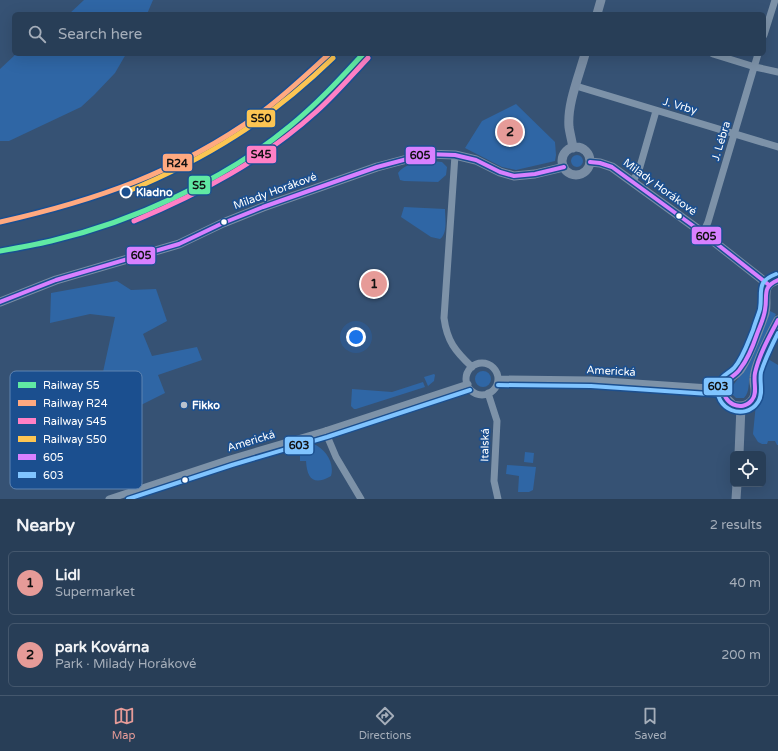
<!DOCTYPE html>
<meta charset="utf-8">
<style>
body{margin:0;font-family:"Varela Round",sans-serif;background:#30455d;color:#f1f3f6}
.controls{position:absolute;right:12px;bottom:12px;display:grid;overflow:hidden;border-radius:6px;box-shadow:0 4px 16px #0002}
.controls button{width:36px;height:36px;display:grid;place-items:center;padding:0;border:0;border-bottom:1px solid #44576d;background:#283e57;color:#f1f3f6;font:20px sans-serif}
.you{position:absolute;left:356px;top:337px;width:14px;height:14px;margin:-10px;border:3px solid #fff;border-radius:50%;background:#1a73e8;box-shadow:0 0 0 6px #1a73e833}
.badge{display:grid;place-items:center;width:26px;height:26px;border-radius:50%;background:#e69b98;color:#111;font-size:13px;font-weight:700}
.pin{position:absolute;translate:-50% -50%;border:2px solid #fff;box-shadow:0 1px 4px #0006}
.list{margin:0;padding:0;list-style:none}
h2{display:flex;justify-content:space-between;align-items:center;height:52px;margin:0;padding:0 16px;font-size:17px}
h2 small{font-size:13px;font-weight:400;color:#a5aeba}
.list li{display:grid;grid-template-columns:26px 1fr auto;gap:12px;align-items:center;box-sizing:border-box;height:64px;margin:0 8px 8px;padding:0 8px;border:1px solid #44576d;border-radius:6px}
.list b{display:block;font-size:15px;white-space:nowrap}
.list p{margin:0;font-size:13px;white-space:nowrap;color:#a5aeba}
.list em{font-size:13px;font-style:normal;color:#a5aeba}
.icon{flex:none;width:22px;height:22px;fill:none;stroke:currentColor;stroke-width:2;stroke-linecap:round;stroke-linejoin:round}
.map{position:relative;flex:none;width:778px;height:499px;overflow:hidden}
.search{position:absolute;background:#283e57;box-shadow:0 4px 16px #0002;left:12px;right:12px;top:12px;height:44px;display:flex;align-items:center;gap:10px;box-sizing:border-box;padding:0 14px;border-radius:6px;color:#a5aeba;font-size:15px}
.sheet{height:196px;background:#283e57}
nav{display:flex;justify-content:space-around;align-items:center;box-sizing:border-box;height:56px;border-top:1px solid #44576d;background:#283e57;font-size:11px;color:#a5aeba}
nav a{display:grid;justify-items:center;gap:2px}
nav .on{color:#e69b98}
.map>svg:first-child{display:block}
</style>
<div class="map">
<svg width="778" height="499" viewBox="0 0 778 499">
<rect width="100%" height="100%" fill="#365274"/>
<path fill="#2f66a5" d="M84,0H153L147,14H69Z
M16,54H126L115,73L94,95L81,107L9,141H0V69Z
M516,104L555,142L556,155L555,161L516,170L502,167L465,148L482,121Z
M571 161a6 6 0 1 1 12 0a6 6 0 1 1-12 0Z
M442,162L447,167L446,175L438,182L404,181L400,180L398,173C406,161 429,161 442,162Z
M404,207L445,209C445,218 448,233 440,239L431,237L401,217Z
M117,281L131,290L156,289L167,321L143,334L152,356L197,347L202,360L158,375L165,393L131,410L139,437L84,459L115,317L90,314L50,323L51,293Z
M770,311L776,314C767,334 756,354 750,375C748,383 750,392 744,398H736L732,394L731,388L740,376Z
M768,359L778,365V445H777L775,441H768L767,444H762L758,442L753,434L758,383Z
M475 379a8 8 0 1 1 16 0a8 8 0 1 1-16 0Z
M434,374L435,375L434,381L428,386L424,377Z
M423,382L425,387L356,409H354L351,406L352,389L392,392Z
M313,444C325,448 335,463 331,476C314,486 307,479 306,461H300V454L296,447Z
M525,452L534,453L533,463L524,462Z
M507,465L536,467L533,490L529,492H518L519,476L506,474Z"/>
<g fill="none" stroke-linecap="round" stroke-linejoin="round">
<path stroke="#7d92a8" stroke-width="7" d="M764,35L775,0
M713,54L755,67L778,72
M576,86L778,147
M455,155L444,318C447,341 455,351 472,367
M633,181L639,170L656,111
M703,233L708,222L758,54
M466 379a16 16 0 1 1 32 0a16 16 0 1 1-32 0Z
M498,379L591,380L724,389
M488,393L497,421L494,481L498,499
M325,431L336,457L361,499
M109,499L230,459L325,431L468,384"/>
<path stroke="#798da4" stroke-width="9" d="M597,14L601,0
M562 161a14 14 0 1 1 28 0a14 14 0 1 1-28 0Z
M573,148C572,141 570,134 569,127C567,104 579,76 585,54
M590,162L600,163L612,167L703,233L769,285
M778,280C759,285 769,299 765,313C759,330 750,355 740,370C732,380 719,379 725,397L733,405C740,407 748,406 753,399C758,392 753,386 754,378C755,364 771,333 778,320
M0,302L56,280L179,244L223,223L263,207L377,167L426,154L455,155L476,160L500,172L514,176L535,174L564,167
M739,454L741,406
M736,499L737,484"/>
<defs>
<path id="bus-1" d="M590,162L600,163L612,167L703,233L769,285
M778,280C761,287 768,296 765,310C764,318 760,326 757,334C753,346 748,359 740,369C736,376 725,379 724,387C721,403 742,413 752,400C758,393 753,382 755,373C759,355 769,337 778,320
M0,302L56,280L179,244L223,223L263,207L377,167L426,154L455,155L476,160L500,172L514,176L535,174L564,167"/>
<path id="bus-2" d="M776,274C755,282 763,292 760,309C758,316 755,323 753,330C748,342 743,358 734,368C728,374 720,376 718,385C713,409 745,422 758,402C764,393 759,382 761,372C765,359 772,345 778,333
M498,385L591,386L724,395
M128,499L232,465L327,437L470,390"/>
</defs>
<use href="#bus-1" stroke="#1b4f8f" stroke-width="7"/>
<use href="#bus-2" stroke="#1b4f8f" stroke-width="7"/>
<use href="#bus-1" stroke="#d880ff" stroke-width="4"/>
<use href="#bus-2" stroke="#80c4ff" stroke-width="4"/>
<defs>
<path id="rail-1" d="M0,251C17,248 34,245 51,241C132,222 225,180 290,126C317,104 339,80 363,54"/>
<path id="rail-2" d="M0,222C94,201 179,172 258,115C283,97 306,75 329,54"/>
<path id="rail-3" d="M134,221C201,193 263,160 317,111C335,95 351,76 368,58"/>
<path id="rail-4" d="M126,192C208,158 269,120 333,58"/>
</defs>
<use href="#rail-1" stroke="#1b4f8f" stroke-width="8"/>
<use href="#rail-2" stroke="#1b4f8f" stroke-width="8"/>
<use href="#rail-3" stroke="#1b4f8f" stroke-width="8"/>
<use href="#rail-4" stroke="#1b4f8f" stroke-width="8"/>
<use href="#rail-1" stroke="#60e9a3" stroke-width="5"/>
<use href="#rail-2" stroke="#ffa980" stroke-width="5"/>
<use href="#rail-3" stroke="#ff80c5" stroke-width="5"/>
<use href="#rail-4" stroke="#fcc553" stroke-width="5"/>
</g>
<circle fill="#1b4f8f" stroke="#fff" stroke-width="2" cx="126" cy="192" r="5.5"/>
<g fill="#fff" stroke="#1b4f8f" stroke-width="1.5">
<circle cx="679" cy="216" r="3.5"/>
<circle cx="224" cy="222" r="3.5"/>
<circle cx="185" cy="480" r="3.5"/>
</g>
<circle fill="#b9c2ce" stroke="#1b4f8f" stroke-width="1.5" cx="184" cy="405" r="4"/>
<g text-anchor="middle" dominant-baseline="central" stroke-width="3.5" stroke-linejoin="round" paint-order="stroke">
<g font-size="11" fill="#fff" stroke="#1b4f8f">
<text transform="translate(680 106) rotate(16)">J. Vrby</text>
<text transform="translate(721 141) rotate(-73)">J. Lébra</text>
<text transform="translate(660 187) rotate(36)">Milady Horákové</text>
<text transform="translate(275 191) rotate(-20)">Milady Horákové</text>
<text transform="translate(611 371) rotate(3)">Americká</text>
<text transform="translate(251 441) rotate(-17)">Americká</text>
<text transform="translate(485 445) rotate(-89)">Italská</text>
</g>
<g font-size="11" font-weight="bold" fill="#fff" stroke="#1b4f8f" text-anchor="start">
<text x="136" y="192">Kladno</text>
</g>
<g font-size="11" font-weight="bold" fill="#fff" stroke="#1b4f8f" text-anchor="start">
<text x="192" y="405">Fikko</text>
</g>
</g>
<rect x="10" y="371" width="132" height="118" rx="6" fill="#1b4f8f" stroke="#5f84b1" stroke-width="1"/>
<rect x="18" y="382" width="18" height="6" fill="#60e9a3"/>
<rect x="18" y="400" width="18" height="6" fill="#ffa980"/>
<rect x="18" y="418" width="18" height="6" fill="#ff80c5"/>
<rect x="18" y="436" width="18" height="6" fill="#fcc553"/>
<rect x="18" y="454" width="18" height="6" fill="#d880ff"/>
<rect x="18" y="472" width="18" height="6" fill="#80c4ff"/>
<g font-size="11" fill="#fff">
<text x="43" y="389">Railway S5</text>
<text x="43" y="407">Railway R24</text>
<text x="43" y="425">Railway S45</text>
<text x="43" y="443">Railway S50</text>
<text x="43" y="461">605</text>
<text x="43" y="479">603</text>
</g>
<g stroke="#1b4f8f" stroke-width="1.5">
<rect x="246" y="109" width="30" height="19" rx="4" fill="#fcc553"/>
<rect x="246" y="145" width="31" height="19" rx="4" fill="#ff80c5"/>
<rect x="405" y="146" width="31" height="19" rx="4" fill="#d880ff"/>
<rect x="162" y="153" width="31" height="19" rx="4" fill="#ffa980"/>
<rect x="188" y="175" width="23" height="20" rx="4" fill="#60e9a3"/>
<rect x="691" y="226" width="31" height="19" rx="4" fill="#d880ff"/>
<rect x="126" y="246" width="30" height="19" rx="4" fill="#d880ff"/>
<rect x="703" y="377" width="30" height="19" rx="4" fill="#80c4ff"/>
<rect x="284" y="436" width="30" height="19" rx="4" fill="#80c4ff"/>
</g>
<g font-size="11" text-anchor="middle" font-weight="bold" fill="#111">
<text x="261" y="122">S50</text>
<text x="261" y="158">S45</text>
<text x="420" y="159">605</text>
<text x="177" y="167">R24</text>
<text x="199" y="189">S5</text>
<text x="706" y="240">605</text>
<text x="141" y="259">605</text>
<text x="718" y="390">603</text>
<text x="299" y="449">603</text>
</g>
</svg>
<div class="controls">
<button><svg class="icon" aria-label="locate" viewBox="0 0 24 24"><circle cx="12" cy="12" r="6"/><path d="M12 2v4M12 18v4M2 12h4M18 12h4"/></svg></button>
</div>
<div class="you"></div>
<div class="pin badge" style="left:374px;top:284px">1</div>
<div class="pin badge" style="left:510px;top:132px">2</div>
<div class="search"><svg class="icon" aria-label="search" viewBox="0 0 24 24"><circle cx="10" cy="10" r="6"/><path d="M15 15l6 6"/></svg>Search here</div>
</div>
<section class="sheet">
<h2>Nearby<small>2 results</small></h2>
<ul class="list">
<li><span class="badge">1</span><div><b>Lidl</b><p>Supermarket</p></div><em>40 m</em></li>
<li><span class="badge">2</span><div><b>park Kovárna</b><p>Park · Milady Horákové</p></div><em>200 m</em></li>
</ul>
</section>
<nav>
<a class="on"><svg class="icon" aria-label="map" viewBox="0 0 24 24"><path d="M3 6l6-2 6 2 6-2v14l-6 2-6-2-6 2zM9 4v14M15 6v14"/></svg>Map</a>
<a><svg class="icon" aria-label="directions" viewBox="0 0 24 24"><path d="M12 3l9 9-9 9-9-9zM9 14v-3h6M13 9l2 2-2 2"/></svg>Directions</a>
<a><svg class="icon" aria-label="saved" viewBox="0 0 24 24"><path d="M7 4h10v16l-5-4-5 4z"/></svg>Saved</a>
</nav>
